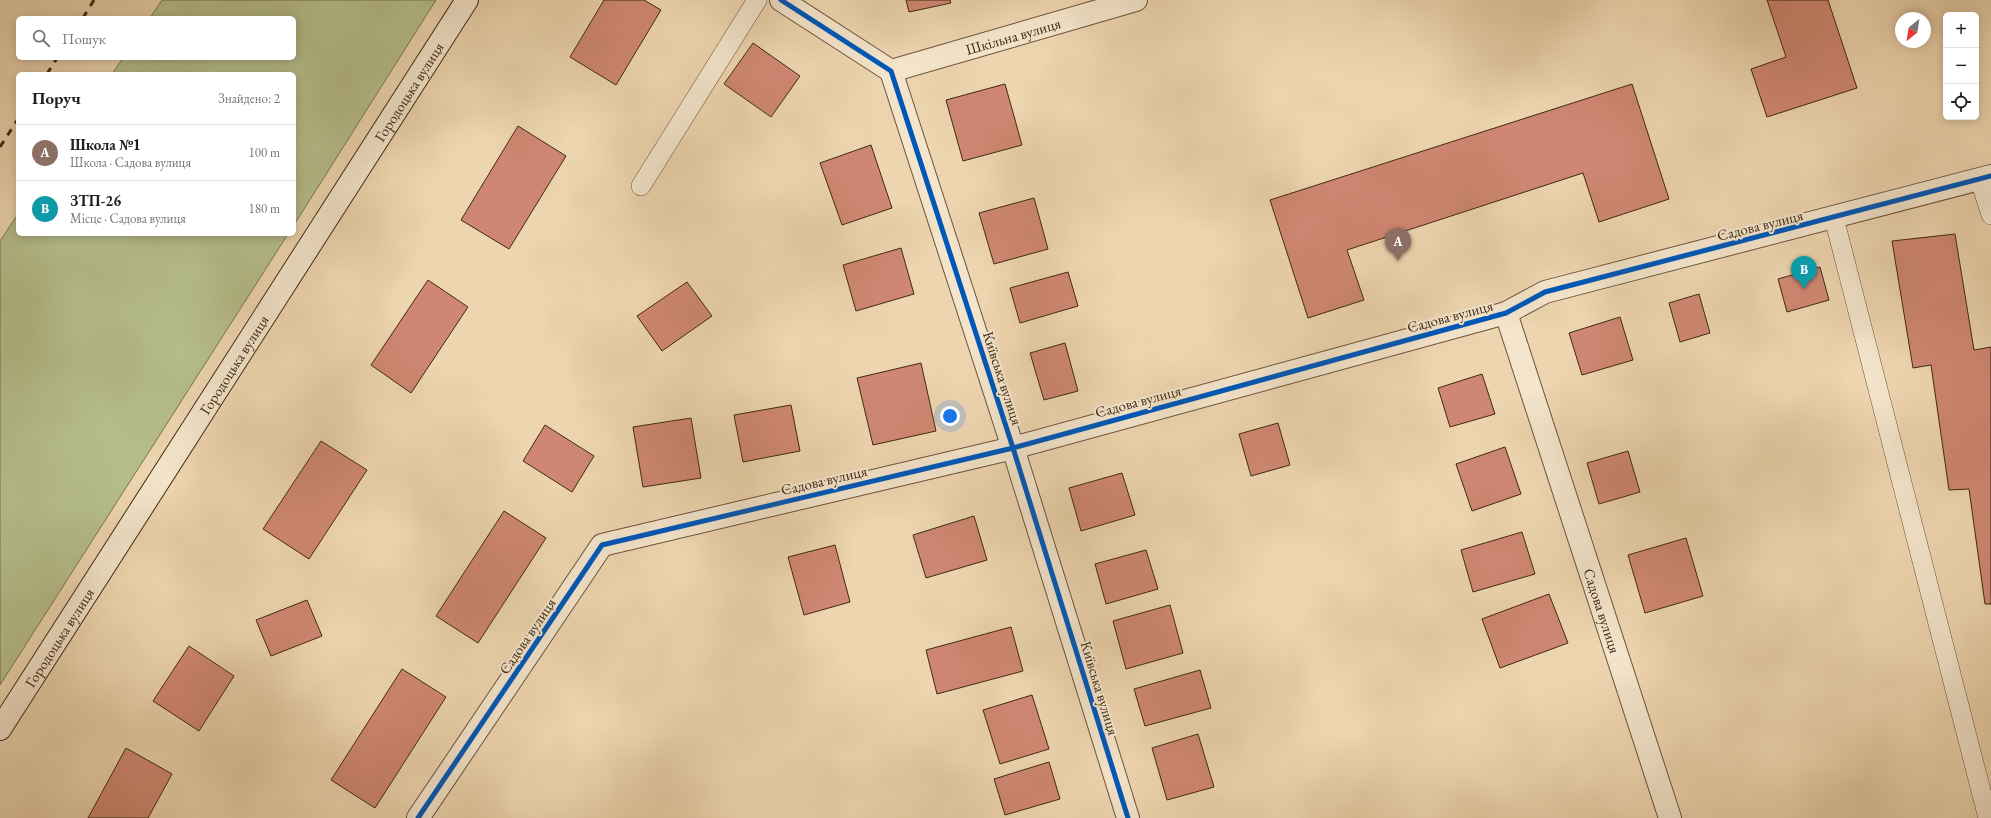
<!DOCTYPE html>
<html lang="uk">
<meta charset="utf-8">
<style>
body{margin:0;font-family:"EB Garamond",serif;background:#f6f6f6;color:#202124}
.controls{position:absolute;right:12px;top:12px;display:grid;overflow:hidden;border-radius:6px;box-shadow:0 2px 10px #0003}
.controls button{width:36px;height:36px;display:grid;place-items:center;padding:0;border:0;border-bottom:1px solid #e0e0e0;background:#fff;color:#202124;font:20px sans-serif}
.compass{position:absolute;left:1895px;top:12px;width:36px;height:36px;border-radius:50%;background:#fff;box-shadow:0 2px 10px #0003;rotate:210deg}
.you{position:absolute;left:950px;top:416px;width:14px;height:14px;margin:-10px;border:3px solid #fff;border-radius:50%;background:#1a73e8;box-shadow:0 0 0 6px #1a73e833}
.badge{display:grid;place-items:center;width:26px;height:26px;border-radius:50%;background:#0f766e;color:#fff;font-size:13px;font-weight:700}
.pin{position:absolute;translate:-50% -33px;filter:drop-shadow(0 1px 2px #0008)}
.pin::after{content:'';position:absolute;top:21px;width:14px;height:12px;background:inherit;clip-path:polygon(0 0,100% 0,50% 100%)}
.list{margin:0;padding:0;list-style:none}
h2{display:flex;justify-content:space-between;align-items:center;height:52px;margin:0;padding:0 16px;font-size:17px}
h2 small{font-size:13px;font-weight:400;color:#757577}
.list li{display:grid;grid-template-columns:26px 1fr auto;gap:12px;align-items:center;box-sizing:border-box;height:56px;padding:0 16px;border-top:1px solid #e0e0e0}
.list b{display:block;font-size:15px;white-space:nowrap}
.list p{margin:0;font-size:13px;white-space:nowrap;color:#757577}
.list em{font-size:13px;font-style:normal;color:#757577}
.icon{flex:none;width:22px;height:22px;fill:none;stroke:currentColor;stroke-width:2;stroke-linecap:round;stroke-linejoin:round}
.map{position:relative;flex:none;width:1991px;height:818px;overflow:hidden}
.search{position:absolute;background:#fff;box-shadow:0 2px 10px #0003;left:16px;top:16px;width:280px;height:44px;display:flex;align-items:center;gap:10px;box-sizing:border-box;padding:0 14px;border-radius:6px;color:#757577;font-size:15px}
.panel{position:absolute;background:#fff;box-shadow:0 2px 10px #0003;left:16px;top:72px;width:280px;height:164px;border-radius:6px}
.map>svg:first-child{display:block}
</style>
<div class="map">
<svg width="1991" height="818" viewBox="0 0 1991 818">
<rect width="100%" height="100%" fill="#edd5af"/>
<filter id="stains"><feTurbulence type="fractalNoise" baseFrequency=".005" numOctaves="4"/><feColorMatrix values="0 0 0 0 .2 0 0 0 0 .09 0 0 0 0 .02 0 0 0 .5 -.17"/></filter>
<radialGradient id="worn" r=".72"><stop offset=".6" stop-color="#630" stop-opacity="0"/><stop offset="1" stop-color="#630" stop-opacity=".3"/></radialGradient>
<path fill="#b5be8c" stroke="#7a7350" d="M162,0H436L294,225V74H112L123,58H294V18H150Z
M18,214V234H288L0,685V241Z"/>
<path fill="#cf8773" stroke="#3f2814" d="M604,0H644L661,10L616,85L570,57Z
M906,0H950L951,3L909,12Z
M1767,0H1828L1857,88L1767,117L1751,69L1786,57Z
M753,43L800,76L771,117L724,84Z
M1005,84L1022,145L963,161L946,100Z
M1632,84L1669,199L1599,222L1583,173L1347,250L1364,300L1308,318L1270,200Z
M518,126L566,156L509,249L461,220Z
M871,145L892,208L842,225L820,163Z
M1034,198L1048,249L994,264L979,213Z
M1955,234L1974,350L1991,347V604H1985L1969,489L1949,490L1931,365L1913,368L1892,241Z
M901,248L914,294L856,311L843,265Z
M1820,267L1829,300L1787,312L1778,279Z
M1068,272L1078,306L1020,323L1010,288Z
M428,280L468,307L411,393L371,365Z
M687,282L712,316L662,351L637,316Z
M1699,294L1710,333L1680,342L1669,303Z
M1620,317L1633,360L1582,375L1569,333Z
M1065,343L1078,391L1044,400L1030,353Z
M921,363L936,431L873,445L857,378Z
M1482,374L1495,414L1450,427L1438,388Z
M791,405L800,451L743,462L734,415Z
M691,418L701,478L643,487L633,427Z
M1278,423L1290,465L1251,476L1239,434Z
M545,425L594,456L572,492L523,461Z
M321,441L367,470L309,559L263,529Z
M1505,447L1521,494L1472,511L1456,464Z
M1628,451L1640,492L1599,504L1587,463Z
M1122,473L1135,515L1081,531L1069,488Z
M504,511L546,538L478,643L436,616Z
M974,516L987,560L926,578L913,535Z
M1522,532L1535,574L1473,592L1461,550Z
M1686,538L1703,596L1645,613L1628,555Z
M835,545L850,602L804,615L788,557Z
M1146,550L1158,589L1106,604L1095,564Z
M1549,594L1568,643L1500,668L1482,619Z
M307,600L322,636L271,656L256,620Z
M1170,605L1183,653L1126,669L1113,621Z
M1011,627L1023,671L937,694L926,650Z
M189,646L234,676L199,731L153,701Z
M402,669L446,697L375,808L331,780Z
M1200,670L1211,708L1145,726L1134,689Z
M1032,695L1049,749L1000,764L983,710Z
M1198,734L1214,787L1167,800L1152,748Z
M126,748L172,774L148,818H88Z
M1049,762L1060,799L1005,815L994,779Z"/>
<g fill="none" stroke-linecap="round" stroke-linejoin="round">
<defs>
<path id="lane" d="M1980,180L1991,215
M641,186L757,0
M1834,218L1988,818"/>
<g id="street">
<path d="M781,0L891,71L1013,448L1128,818"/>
<path id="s1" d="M891,71L1136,0"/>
<path id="s2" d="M1506,313L1670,818"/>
<path d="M418,818L602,545L1013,448L1506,313L1545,292L1991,176"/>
</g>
<g id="secondary">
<path id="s3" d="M0,729L467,0"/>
</g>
</defs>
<use href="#lane" stroke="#6a533b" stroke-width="20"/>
<use href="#street" stroke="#6a533b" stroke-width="24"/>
<use href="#secondary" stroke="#3f2814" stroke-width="24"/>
<use href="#lane" stroke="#f3e4cb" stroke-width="19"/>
<use href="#street" stroke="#f3e4cb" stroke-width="22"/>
<use href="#secondary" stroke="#f3e4cb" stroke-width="22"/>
<path stroke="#3f2814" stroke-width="3" stroke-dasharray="7 7" stroke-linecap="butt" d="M83,18L94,0
M47,74L57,58
M0,147L18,119"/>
<defs>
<path id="cycleway" d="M781,0L891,71L1013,448L1128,818
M418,818L602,545L1013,448L1506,313L1545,292L1991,176"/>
</defs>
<use href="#cycleway" stroke="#f3e4cb" stroke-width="8"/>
<use href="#cycleway" stroke="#0057b8" stroke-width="5"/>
</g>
<g text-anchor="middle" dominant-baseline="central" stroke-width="4" stroke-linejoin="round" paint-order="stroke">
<g font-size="15" fill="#3f2814" stroke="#f3e4cb">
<text stroke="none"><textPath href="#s1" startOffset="127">Шкільна вулиця</textPath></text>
<text stroke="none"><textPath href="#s3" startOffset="757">Городоцька вулиця</textPath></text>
<text transform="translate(1760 225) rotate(-14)">Садова вулиця</text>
<text transform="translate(1450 316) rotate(-15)">Садова вулиця</text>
<text stroke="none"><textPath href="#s3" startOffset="433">Городоцька вулиця</textPath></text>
<text transform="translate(1003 378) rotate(72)">Київська вулиця</text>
<text transform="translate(1138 401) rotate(-15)">Садова вулиця</text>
<text transform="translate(824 480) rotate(-13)">Садова вулиця</text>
<text stroke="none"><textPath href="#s2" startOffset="313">Садова вулиця</textPath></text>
<text transform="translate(527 636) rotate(-56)">Садова вулиця</text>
<text stroke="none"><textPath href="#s3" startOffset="109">Городоцька вулиця</textPath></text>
<text transform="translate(1100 688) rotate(73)">Київська вулиця</text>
</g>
</g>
<rect width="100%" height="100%" filter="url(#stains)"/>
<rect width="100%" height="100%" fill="url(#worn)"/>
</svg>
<div class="controls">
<button>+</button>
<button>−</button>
<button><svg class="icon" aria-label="locate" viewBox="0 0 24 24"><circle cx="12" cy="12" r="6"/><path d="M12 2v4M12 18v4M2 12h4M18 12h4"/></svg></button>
</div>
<svg class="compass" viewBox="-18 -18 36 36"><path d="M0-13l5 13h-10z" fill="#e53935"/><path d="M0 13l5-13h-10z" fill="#757577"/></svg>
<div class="you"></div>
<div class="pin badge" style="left:1398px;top:261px;background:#8d6e63">A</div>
<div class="pin badge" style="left:1804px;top:289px;background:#0f9aa8">B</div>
<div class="search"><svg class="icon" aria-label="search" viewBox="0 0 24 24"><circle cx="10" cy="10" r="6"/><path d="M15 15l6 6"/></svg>Пошук</div>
<section class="panel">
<h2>Поруч<small>Знайдено: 2</small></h2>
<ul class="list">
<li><span class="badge" style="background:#8d6e63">A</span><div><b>Школа №1</b><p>Школа · Садова вулиця</p></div><em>100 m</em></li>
<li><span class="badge" style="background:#0f9aa8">B</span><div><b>ЗТП-26</b><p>Місце · Садова вулиця</p></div><em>180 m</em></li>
</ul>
</section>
</div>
